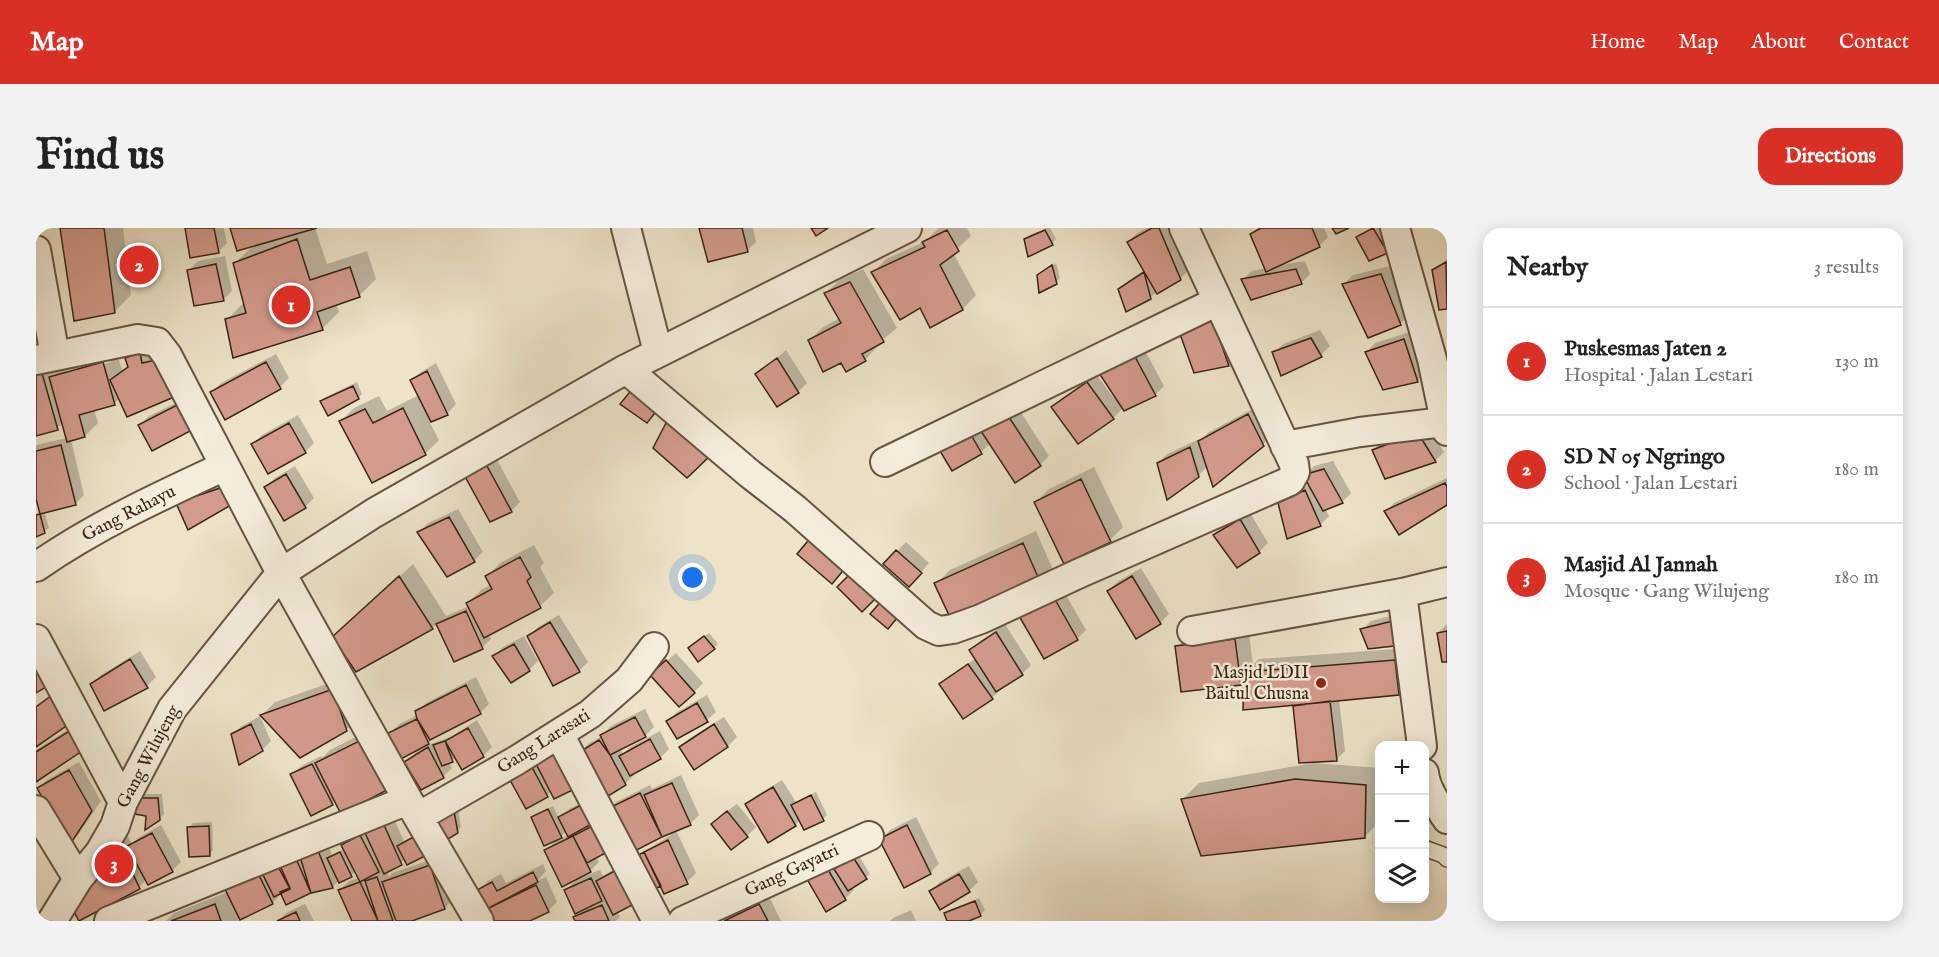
<!DOCTYPE html>
<meta charset="utf-8">
<style>
body{margin:0;font-family:"IM FELL English",serif;background:#f2f2f2;color:#222}
.controls{position:absolute;right:18px;bottom:18px;display:grid;overflow:hidden;border-radius:12px;box-shadow:0 3px 15px #0003}
.controls button{width:54px;height:54px;display:grid;place-items:center;padding:0;border:0;border-bottom:2px solid #e0e0e0;background:#fff;color:#222;font:30px sans-serif}
.you{position:absolute;left:657px;top:350px;width:21px;height:21px;margin:-15px;border:4px solid #fff;border-radius:50%;background:#1a73e8;box-shadow:0 0 0 9px #1a73e833}
.badge{display:grid;place-items:center;width:39px;height:39px;border-radius:50%;background:#d93025;color:#fff;font-size:20px;font-weight:700}
.pin{position:absolute;translate:-50% -50%;border:3px solid #fff;box-shadow:0 2px 6px #0006}
.list{margin:0;padding:0;list-style:none}
h2{display:flex;justify-content:space-between;align-items:center;height:78px;margin:0;padding:0 24px;font-size:26px}
h2 small{font-size:20px;font-weight:400;color:#767676}
.list li{display:grid;grid-template-columns:39px 1fr auto;gap:18px;align-items:center;box-sizing:border-box;height:108px;padding:0 24px;border-top:2px solid #e0e0e0}
.list b{display:block;font-size:22px;white-space:nowrap}
.list p{margin:0;font-size:20px;white-space:nowrap;color:#767676}
.list em{font-size:20px;font-style:normal;color:#767676}
.icon{flex:none;width:33px;height:33px;fill:none;stroke:currentColor;stroke-width:2;stroke-linecap:round;stroke-linejoin:round}
.map{position:relative;flex:none;width:1411px;height:693px;overflow:hidden;border-radius:18px}
header{display:flex;align-items:center;gap:36px;box-sizing:border-box;height:84px;padding:0 30px;background:#d93025;color:#fff}
header strong{font-size:28px}
nav{display:flex;gap:33px;margin-inline-start:auto;font-size:21px}
.intro{display:flex;align-items:center;justify-content:space-between;box-sizing:border-box;height:144px;padding:0 36px}
h1{margin:0;font-size:42px}
.button{padding:15px 27px;border-radius:18px;background:#d93025;color:#fff;font-size:21px;font-weight:700}
main{display:flex;gap:36px;padding:0 36px}
aside{flex:1;background:#fff;border-radius:18px;box-shadow:0 3px 15px #0003}
.map>svg:first-child{display:block}
</style>
<header>
<strong>Map</strong>
<nav><a>Home</a><a>Map</a><a>About</a><a>Contact</a></nav>
</header>
<div class="intro"><h1>Find us</h1><a class="button">Directions</a></div>
<main>
<div class="map">
<svg width="1411" height="693" viewBox="0 0 1411 693">
<rect width="100%" height="100%" fill="#ece3c8"/>
<filter id="stains"><feTurbulence type="fractalNoise" baseFrequency=".00333" numOctaves="4"/><feColorMatrix values="0 0 0 0 .2 0 0 0 0 .09 0 0 0 0 .02 0 0 0 .5 -.17"/></filter>
<radialGradient id="worn" r=".72"><stop offset=".6" stop-color="#630" stop-opacity="0"/><stop offset="1" stop-color="#630" stop-opacity=".3"/></radialGradient>
<path fill="#0003" fill-rule="evenodd" d="M25,0H87L95,67L78,84Z
M151,0H188L191,15L182,24Z
M196,0H279L291,36L331,23L340,51L323,68L300,76L303,84L286,101L191,92L208,74L199,35L218,17Z
M664,0H717L720,14L711,23Z
M903,0H931L935,8L917,25L940,67L927,81L895,98L885,78L837,45L850,31L888,14Z
M1011,0H1014L1020,11L1016,15L993,27L990,11L994,7Z
M1111,0H1136L1153,42L1144,51L1121,63L1114,70L1083,62L1093,52L1109,42L1092,14L1101,5Z
M1222,0H1288L1292,9L1283,18L1244,37L1269,33L1274,46L1265,55L1207,51L1216,43L1230,40L1216,7Z
M1336,0H1343L1355,20L1351,24L1322,9Z
M189,28L196,63L187,72L153,42L162,33Z
M1411,31V80L1404,81L1398,43Z
M1020,35L1024,50L1020,54L1003,47Z
M1354,38L1373,87L1364,96L1308,56L1317,47Z
M827,41L861,100L841,116L842,118L829,132L806,133L774,112L787,99L804,90L790,65L803,52Z
M1184,79L1201,127L1192,136L1155,97Z
M1284,102L1294,118L1285,127L1246,146L1238,125L1247,116Z
M1377,103L1390,144L1381,153L1331,124L1339,115Z
M1106,117L1128,158L1119,167L1087,180L1077,190L1017,179L1026,170L1060,146L1077,169L1079,168L1065,146Z
M100,121L130,123L78,176L58,181L62,195L49,208L35,212L48,267L39,276L8,283L13,300L0,308V286L5,284L0,265V217L31,210L27,195L21,200L0,206V141L15,137L18,146L28,136L80,122L86,142L93,137L91,130ZM74,131L75,134L29,146V143Z
M750,122L771,155L762,164L742,177L721,147Z
M240,126L253,150L244,159L189,190L176,164L185,155Z
M400,135L420,176L412,185L393,193L403,212L389,226L337,253L305,193L318,180L343,168L351,183L383,167L376,153L385,144Z
M321,154L326,166L322,170L286,173L290,169Z
M154,168L166,191L104,197L113,188Z
M977,172L1013,228L1004,237L954,215L945,225L906,223Z
M1222,178L1237,208L1177,257L1172,238L1162,248L1122,235L1131,226L1163,211L1164,213L1173,204Z
M262,187L278,215L269,224L217,216L226,207Z
M1391,197L1408,224L1399,233L1338,222L1346,213Z
M460,230L484,274L475,283L429,245Z
M1297,233L1315,265L1306,274L1289,280L1293,288L1284,297L1243,276L1253,267L1274,256L1269,247L1278,238Z
M259,238L278,270L269,279L230,259L239,250Z
M1058,239L1087,299L1074,312L1000,274L1013,261Z
M1411,250V275L1363,305L1349,284L1358,275Z
M196,251L153,300L151,267Z
M422,281L447,324L438,333L383,304L392,295Z
M1213,283L1232,315L1223,324L1179,307L1188,299Z
M1000,303L1018,344L1005,357L900,356L914,342Z
M870,314L893,335L882,348L849,336Z
M498,317L508,335L504,339L518,365L504,378L453,406L455,411L446,420L418,432L402,395L396,400L321,442L312,396L377,336L410,388L433,378L432,375L445,362L455,356L451,348L464,335Z
M1105,340L1133,386L1124,395L1072,363L1081,354Z
M1026,360L1050,402L1041,411L993,379Z
M1373,383L1376,406L1326,402L1335,393Z
M523,387L552,434L543,443L493,408L502,399Z
M969,396L995,437L986,446L965,461L956,470L905,457L914,448L940,430L935,422L944,413Z
M1411,396V432H1407L1402,405Z
M1212,398L1217,437L1223,431L1372,420L1376,452L1362,465L1303,471L1309,523L1300,532L1259,478L1262,475L1209,450L1204,456L1141,419L1154,406Z
M673,405L682,416L678,420L658,416Z
M488,408L502,433L493,442L458,428L467,419Z
M104,423L120,449L111,458L68,481L56,456L65,447Z
M640,425L667,455L658,464L625,438Z
M311,449L324,488L310,502L226,487L239,474Z
M440,449L453,476L444,485L400,507L391,517L415,509L441,492L456,519L447,528L420,529L413,534L416,540L407,549L370,534L384,520L354,505L363,496L382,487L381,484L390,475Z
M671,467L680,484L671,492L641,509L632,493L641,484Z
M609,481L618,499L608,509L584,520L587,526L594,519L624,503L633,521L624,530L597,545L598,547L589,556L569,568L549,535L511,567L490,579L471,543L542,527L552,516L566,508L575,498Z
M224,488L235,513L226,522L196,507L206,498Z
M688,489L701,509L692,518L659,539L645,519L654,510Z
M44,494L0,553V522Z
M340,499L296,576L256,547L265,538L285,528L286,530L294,522ZM333,506L334,509L295,529V526Z
M43,534L65,573L42,607L33,615L2,561L11,552Z
M1277,535L1344,540V594L1328,609L1146,572L1163,555Z
M645,547L663,587L654,596L640,602L660,645L651,654L625,656L581,683L584,689L580,693H541L539,690L549,680L530,662L542,650L510,623L522,610L497,590L517,578L523,591L533,581L560,566L571,583L580,574L614,557L616,561ZM531,603L533,607L523,612L522,611ZM634,605L635,607L567,648L564,642L549,648L563,634L560,628L585,610L592,625Z
M746,552L760,574L780,564L791,587L787,591L769,600L764,592L759,597L711,577L720,568Z
M104,566H126L128,586L123,591L100,585Z
M701,576L720,599L711,608L686,587Z
M422,580L425,599L421,604L400,595Z
M357,589L368,613L385,604L370,631L351,643L353,649L356,645L403,629L418,671L409,680L372,693H361L360,691L358,693H317L304,662L313,653L323,650L320,643L315,647L303,652L297,659L275,664L251,675L246,665L236,675L202,691L203,693H130L138,685L192,664L288,607L296,627L308,621L307,618L316,609Z
M880,589L903,636L894,645L868,658L845,611L854,602Z
M176,594L177,622L173,626L153,599L157,595Z
M125,597L145,634L136,643L111,651L103,659L44,692L90,605L96,616L102,610Z
M823,628L834,646L816,659L818,662L809,671L782,643L800,632L803,640Z
M507,636L510,643L501,653L510,649L521,674L512,683L491,693H459L443,662L452,653L465,646L470,655Z
M933,638L942,654L933,663H895L904,654Z
M733,668L745,693H690L698,685Z
M943,670L949,682L944,687L929,693H913L910,686L914,682Z
M269,676L278,693H242L250,685Z
M875,682L880,693H854L857,690Z"/>
<path fill="#d49b8d" stroke="#392416" stroke-width="1.5" d="M24,0H68L79,85L38,93Z
M149,0H178L183,25L154,30Z
M194,0H281L201,23Z
M663,0H706L712,24L672,34Z
M775,0H792L780,8Z
M1116,0H1123L1145,52L1121,66L1091,14Z
M1225,0H1276L1284,19L1230,44L1214,6Z
M1296,0H1313L1300,6Z
M1337,0L1352,25L1333,33L1320,9Z
M911,2L923,23L904,37L927,82L894,100L884,80L864,92L835,44L889,19L886,14Z
M1009,2L1017,17L992,29L988,11Z
M261,11L274,52L314,39L324,69L281,84L287,102L197,130L189,91L210,85L197,35Z
M1410,34L1411,81L1403,82L1396,42Z
M180,36L188,73L158,78L151,42Z
M1016,37L1021,56L1003,65L1001,47Z
M1260,41L1266,56L1215,72L1205,51Z
M1108,44L1115,71L1090,84L1082,61Z
M1345,46L1365,97L1332,110L1306,56Z
M814,54L848,114L826,126L830,133L810,144L805,135L787,144L772,112L805,95L788,65Z
M1175,87L1193,138L1158,145L1144,106Z
M1275,110L1286,129L1245,148L1236,124Z
M1368,111L1382,154L1347,162L1329,124Z
M104,125L106,135L120,132L138,169L91,189L74,152L92,139L89,130Z
M1097,125L1120,168L1088,183L1063,145Z
M741,130L763,165L741,179L719,146Z
M67,134L79,177L43,187L49,209L31,214L13,149Z
M230,134L245,161L189,192L174,164Z
M391,143L412,187L395,194L374,152Z
M6,145L22,202L0,208V146Z
M1051,154L1078,191L1042,216L1015,179Z
M317,158L323,171L292,188L284,173Z
M597,160L623,180L611,195L584,176Z
M145,175L158,201L116,223L102,197Z
M367,180L390,227L336,255L303,193L329,181L337,195Z
M967,180L1005,238L979,255L941,197Z
M1212,186L1228,218L1177,259L1162,213Z
M631,193L678,224L651,250L617,220Z
M253,195L270,225L232,246L215,216Z
M934,205L946,226L916,243L904,223Z
M1382,205L1400,234L1349,251L1336,222Z
M25,217L40,277L4,286L0,271V223Z
M1154,219L1163,249L1131,272L1121,235Z
M451,238L476,284L454,294L427,245Z
M1288,241L1307,275L1287,283L1267,247Z
M250,246L270,280L248,293L228,259Z
M1045,251L1075,314L1028,336L998,274Z
M1409,255L1411,259V277L1363,307L1348,283Z
M187,259L195,277L152,302L140,275Z
M1269,262L1285,298L1251,311L1242,275Z
M4,286L9,305L0,309V287Z
M413,289L439,334L411,349L381,304Z
M1204,291L1224,325L1201,340L1177,307Z
M776,308L811,338L796,356L761,326Z
M987,315L1006,358L918,398L898,355Z
M860,322L886,345L873,359L847,336Z
M484,329L495,349L491,353L505,380L448,410L430,375L456,361L449,348Z
M817,343L842,368L826,384L801,359Z
M363,348L397,401L320,444L296,409Z
M1096,348L1125,396L1100,411L1071,363Z
M1017,368L1042,412L1008,431L983,388Z
M849,369L866,384L852,401L834,386Z
M430,383L447,421L418,434L400,396Z
M1365,391L1367,417L1332,421L1324,401Z
M514,394L544,444L517,458L491,408Z
M1411,403V434H1406L1401,405Z
M960,404L987,447L960,464L933,422Z
M668,408L679,421L662,434L652,420Z
M1199,411L1205,457L1145,464L1139,418Z
M478,416L494,443L475,455L456,428Z
M94,431L112,460L68,483L54,456Z
M630,432L659,465L643,479L614,447Z
M1359,432L1363,467L1207,482L1208,444Z
M0,436L15,456L0,465Z
M932,436L957,471L927,491L903,456Z
M430,457L445,486L394,512L381,491L379,483Z
M297,461L311,503L264,530L224,487Z
M16,467L33,496L0,519V479Z
M1294,473L1301,533L1263,535L1257,478Z
M661,475L672,494L641,511L630,493Z
M599,489L610,509L574,527L564,507Z
M381,491L393,516L365,531L352,505Z
M215,496L227,523L203,537L195,506Z
M678,496L692,519L658,542L643,519Z
M432,500L448,529L426,542L409,513Z
M35,502L46,523L0,554V524Z
M327,511L353,561L305,586L279,535Z
M614,511L625,531L594,548L583,528Z
M563,512L574,527L590,557L569,570L542,525Z
M409,513L417,534L406,538L397,517Z
M523,516L545,558L518,571L497,530Z
M392,519L408,550L385,562L368,534Z
M491,530L512,569L490,581L469,543Z
M276,536L297,577L275,588L254,546Z
M33,542L56,583L33,618L1,560Z
M1259,551L1330,557L1329,610L1165,628L1145,571Z
M636,555L655,597L626,609L608,567Z
M737,559L760,598L732,615L709,576Z
M604,565L626,609L591,627L569,582Z
M775,567L788,593L768,602L755,577Z
M98,570H122L124,592L109,602L110,588L99,586Z
M551,574L561,593L532,609L522,589Z
M512,581L526,610L508,618L495,589Z
M418,583L422,605L409,613L398,594Z
M691,583L712,609L695,622L675,596Z
M562,595L575,622L551,635L537,608Z
M348,597L366,637L348,646L329,605Z
M871,597L895,646L868,660L843,611Z
M173,598L174,628L153,629L151,599Z
M116,605L137,644L112,657L91,618Z
M324,607L343,644L324,654L305,617Z
M381,607L391,627L371,637L361,618Z
M537,608L555,644L526,659L508,622Z
M81,612L104,661L43,693L35,678Z
M632,612L652,656L628,666L608,624Z
M279,615L297,660L275,665L262,622Z
M304,624L316,649L303,655L291,630Z
M608,624L625,658L610,665L593,632Z
M258,626L275,665L250,677L244,664L254,660L242,633Z
M817,629L831,651L812,663L798,641Z
M238,631L254,661L238,669L223,639Z
M394,637L409,681L376,693H360L346,654Z
M219,639L237,676L204,692L186,655Z
M584,640L602,674L577,687L560,653Z
M791,640L810,672L790,684L771,651Z
M497,644L502,654L451,681L441,662L456,654L461,663Z
M923,646L934,664L904,682L893,663Z
M341,649L357,693H342L329,653Z
M555,650L566,673L539,686L528,662Z
M324,654L342,693H316L302,662Z
M500,657L513,684L494,693H457L451,681Z
M939,673L945,688L933,693H911L908,685Z
M179,676L185,693H135Z
M723,676L732,693H688Z
M566,677L573,693H539L537,689Z
M260,684L264,693H241Z"/>
<g fill="none" stroke-linecap="round" stroke-linejoin="round">
<defs>
<path id="lane" d="M1388,620L1407,627L1411,631"/>
<path id="street" d="M590,0L622,124
M1359,0L1396,131L1411,203
M0,22L19,128
M0,132L102,111L121,114L131,127L245,345L372,572L443,693
M590,141L714,246L759,281L890,397L903,403L917,401L945,391L1044,345L1254,253L1259,244L1258,236L1148,0
M1249,218L1324,204L1408,194
M849,234L1182,73
M0,339C59,298 124,268 189,238
M1366,365L1386,518
M1156,403L1366,365L1411,354
M0,411L87,574
M523,506L621,693
M1388,545C1390,562 1401,576 1411,591
M0,582L42,651
M382,589L481,532L554,486L593,452L618,419
M16,693L42,651L64,624L79,598L87,574L136,481L245,345L338,285L590,141L871,0
M73,693L372,572
M647,693L833,608"/>
</defs>
<use href="#lane" stroke="#665442" stroke-width="18"/>
<use href="#street" stroke="#665442" stroke-width="32"/>
<use href="#lane" stroke="#f3eddb" stroke-width="15"/>
<use href="#street" stroke="#f3eddb" stroke-width="28"/>
</g>
<circle fill="#8f2418" stroke="#f3eddb" stroke-width="2" cx="1285" cy="455" r="6"/>
<g text-anchor="middle" dominant-baseline="central" stroke-width="5" stroke-linejoin="round" paint-order="stroke">
<g font-size="18" fill="#392416" stroke="#f3eddb">
<text transform="translate(93 286) rotate(-27)">Gang Rahayu</text>
<text transform="translate(508 514) rotate(-32)">Gang Larasati</text>
<text transform="translate(113 529) rotate(-62)">Gang Wilujeng</text>
<text transform="translate(756 643) rotate(-25)">Gang Gayatri</text>
</g>
<g font-size="18" fill="#392416" stroke="#f3eddb" text-anchor="end">
<text x="1273" y="445">Masjid LDII<tspan x="1273" dy="21">Baitul Chusna</tspan></text>
</g>
</g>
<rect width="100%" height="100%" filter="url(#stains)"/>
<rect width="100%" height="100%" fill="url(#worn)"/>
</svg>
<div class="controls">
<button>+</button>
<button>−</button>
<button><svg class="icon" aria-label="layers" viewBox="0 0 24 24"><path d="M12 4l9 5-9 5-9-5zM3 14l9 5 9-5"/></svg></button>
</div>
<div class="you"></div>
<div class="pin badge" style="left:255px;top:77px">1</div>
<div class="pin badge" style="left:103px;top:37px">2</div>
<div class="pin badge" style="left:78px;top:636px">3</div>
</div>
<aside>
<h2>Nearby<small>3 results</small></h2>
<ul class="list">
<li><span class="badge">1</span><div><b>Puskesmas Jaten 2</b><p>Hospital · Jalan Lestari</p></div><em>130 m</em></li>
<li><span class="badge">2</span><div><b>SD N 05 Ngringo</b><p>School · Jalan Lestari</p></div><em>180 m</em></li>
<li><span class="badge">3</span><div><b>Masjid Al Jannah</b><p>Mosque · Gang Wilujeng</p></div><em>180 m</em></li>
</ul>
</aside>
</main>
